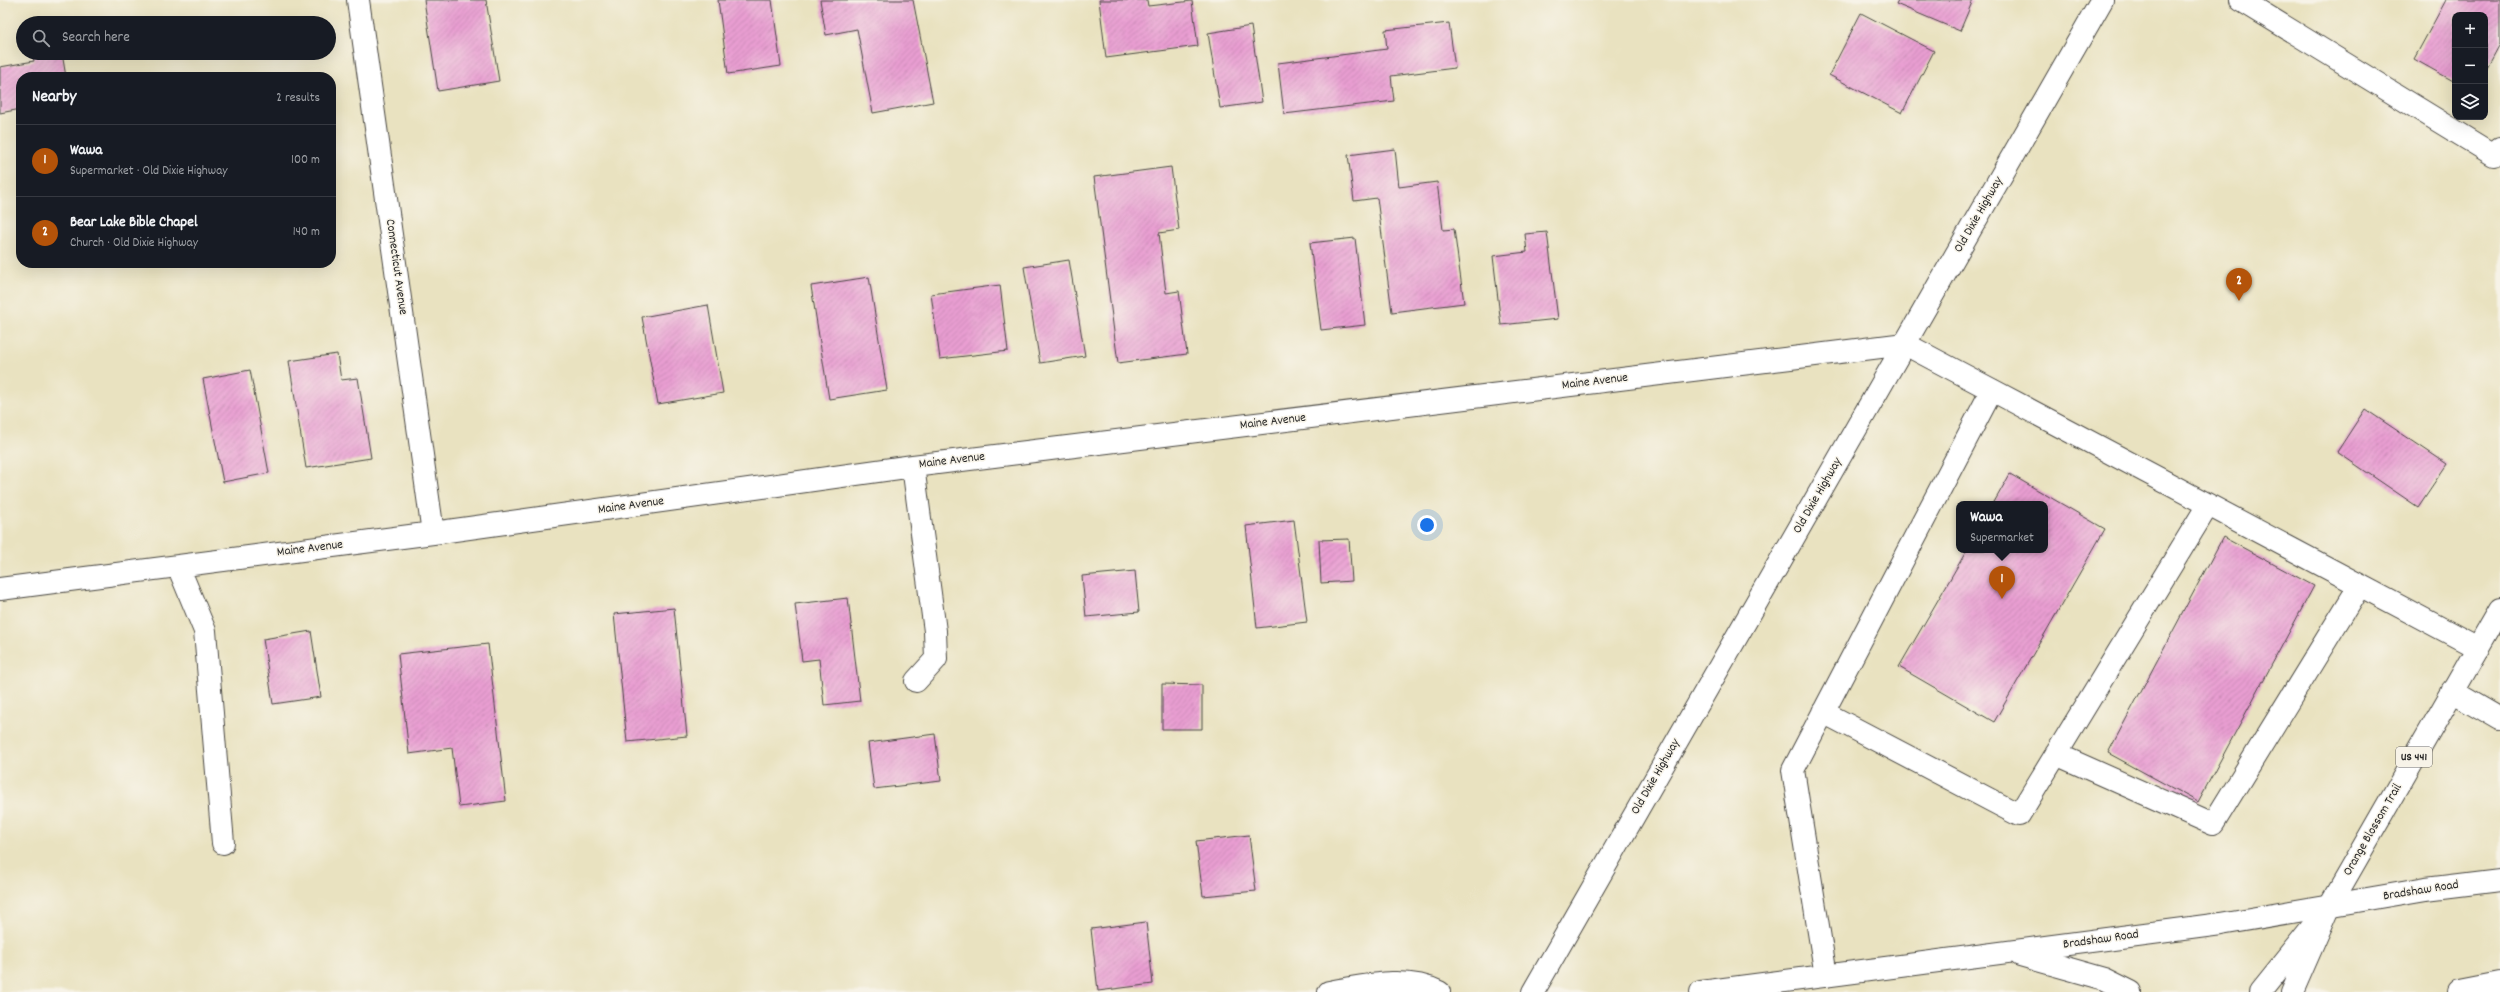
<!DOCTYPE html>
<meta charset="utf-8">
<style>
body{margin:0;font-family:Dekko,sans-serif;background:#20242c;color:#f1f3f6}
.controls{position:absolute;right:12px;top:12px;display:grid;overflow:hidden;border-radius:8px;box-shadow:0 4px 16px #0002}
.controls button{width:36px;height:36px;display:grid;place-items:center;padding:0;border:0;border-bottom:1px solid #363941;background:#171b24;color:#f1f3f6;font:20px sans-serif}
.you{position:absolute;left:1427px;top:525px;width:14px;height:14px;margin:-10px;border:3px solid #fff;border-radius:50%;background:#1a73e8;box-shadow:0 0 0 6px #1a73e833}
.badge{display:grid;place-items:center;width:26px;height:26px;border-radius:50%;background:#b45309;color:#fff;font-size:13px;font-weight:700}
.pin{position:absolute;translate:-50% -33px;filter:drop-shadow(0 1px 2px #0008)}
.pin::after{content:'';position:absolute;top:21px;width:14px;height:12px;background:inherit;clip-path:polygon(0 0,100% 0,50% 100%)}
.popup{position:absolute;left:1956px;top:501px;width:92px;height:52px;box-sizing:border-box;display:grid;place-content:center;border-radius:8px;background:#171b24;filter:drop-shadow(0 1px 3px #0005);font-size:13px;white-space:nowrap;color:#9ea1a6}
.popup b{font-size:15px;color:#f1f3f6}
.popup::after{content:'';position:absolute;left:50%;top:100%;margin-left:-8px;border:8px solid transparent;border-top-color:#171b24}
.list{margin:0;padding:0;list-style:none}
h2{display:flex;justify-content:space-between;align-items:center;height:52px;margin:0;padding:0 16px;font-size:17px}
h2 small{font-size:13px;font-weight:400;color:#9ea1a6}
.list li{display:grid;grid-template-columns:26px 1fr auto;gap:12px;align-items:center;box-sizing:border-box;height:72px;padding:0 16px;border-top:1px solid #363941}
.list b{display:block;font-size:15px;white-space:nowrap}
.list p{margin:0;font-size:13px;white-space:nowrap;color:#9ea1a6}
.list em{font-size:13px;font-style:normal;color:#9ea1a6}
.icon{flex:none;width:22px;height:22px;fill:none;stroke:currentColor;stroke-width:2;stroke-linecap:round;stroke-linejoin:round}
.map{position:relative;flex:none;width:2500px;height:992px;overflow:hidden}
.search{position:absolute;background:#171b24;box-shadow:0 4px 16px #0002;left:16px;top:16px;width:320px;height:44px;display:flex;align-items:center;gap:10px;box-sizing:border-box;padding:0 14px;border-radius:22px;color:#9ea1a6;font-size:15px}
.panel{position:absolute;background:#171b24;box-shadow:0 4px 16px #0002;left:16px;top:72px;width:320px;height:196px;border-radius:16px}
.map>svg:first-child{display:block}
</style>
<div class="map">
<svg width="2500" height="992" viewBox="0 0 2500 992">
<defs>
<pattern id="building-hatch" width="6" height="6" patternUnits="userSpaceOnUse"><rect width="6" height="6" fill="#e99ed2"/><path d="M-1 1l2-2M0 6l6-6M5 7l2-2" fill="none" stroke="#bd81ab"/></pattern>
</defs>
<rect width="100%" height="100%" fill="#f7f3e8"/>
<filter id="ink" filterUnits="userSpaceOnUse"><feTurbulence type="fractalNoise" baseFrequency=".025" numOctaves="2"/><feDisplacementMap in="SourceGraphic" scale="8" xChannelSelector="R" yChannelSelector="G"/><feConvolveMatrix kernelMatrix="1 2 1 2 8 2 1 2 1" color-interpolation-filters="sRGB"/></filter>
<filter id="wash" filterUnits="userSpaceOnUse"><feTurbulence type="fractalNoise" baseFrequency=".012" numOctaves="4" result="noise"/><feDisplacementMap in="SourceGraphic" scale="16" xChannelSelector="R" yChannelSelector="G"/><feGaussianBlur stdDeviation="0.9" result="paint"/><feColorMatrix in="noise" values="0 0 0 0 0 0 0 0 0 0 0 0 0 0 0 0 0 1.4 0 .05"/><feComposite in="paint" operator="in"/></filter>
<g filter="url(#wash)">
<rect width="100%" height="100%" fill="#e9e2c0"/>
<g id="blocks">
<path fill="url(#building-hatch)" d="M424,0H486L499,81L438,91Z
M718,0H772L781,66L728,74Z
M820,0H913L933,102L873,113L857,29L826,35Z
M1099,0H1147L1148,6L1192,1L1198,46L1106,58Z
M1898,0H1973L1960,31L1896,4Z
M2446,0H2500V44L2485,72V15H2455V82L2414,59Z
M1861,13L1934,51L1902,113L1829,75Z
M1449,23L1455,68L1391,76L1394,101L1284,114L1278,63L1387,49L1385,30Z
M1251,26L1262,102L1220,108L1208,33Z
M32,53H62L66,77H21V109L0,113V67L34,61Z
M1395,149L1399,187L1437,182L1443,230L1454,229L1464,303L1392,312L1377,198L1354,201L1348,155Z
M1171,167L1179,230L1159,233L1166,293L1179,291L1187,354L1118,363L1094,177Z
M1547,232L1558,319L1501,325L1493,256L1527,252L1525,234Z
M1355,238L1365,325L1321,330L1310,243Z
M1069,260L1085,356L1040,363L1024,267Z
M869,277L887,390L829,399L811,286Z
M1000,285L1008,351L940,359L931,294Z
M708,305L723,393L658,404L642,317Z
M337,354L341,380L358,378L371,458L306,468L289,361Z
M250,370L269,473L223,482L203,379Z
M2365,409L2447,464L2418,507L2337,452Z
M2010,474L2105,529L1994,722L1899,667L1967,550H2045V504H1993Z
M1294,520L1307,622L1257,628L1246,526Z
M2223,537L2314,586L2198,802L2108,753Z
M1349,539L1352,581L1321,583L1319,540Z
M1135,571L1139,612L1086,617L1082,576Z
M848,598L860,701L824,705L819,659L802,661L795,604Z
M674,608L687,736L627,742L614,614Z
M311,631L321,697L273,704L263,639Z
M488,644L506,801L459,807L452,748L409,754L398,654Z
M1162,684L1202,685V729H1162Z
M935,734L941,781L874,789L868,743Z
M1249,835L1256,891L1203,896L1196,841Z
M1146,922L1153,984L1098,991L1091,929Z"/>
</g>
</g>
<g filter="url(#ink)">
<use href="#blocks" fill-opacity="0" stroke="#484641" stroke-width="1"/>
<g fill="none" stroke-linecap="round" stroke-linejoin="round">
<defs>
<path id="minor" d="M358,0L433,533
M2241,0L2494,155L2500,148
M913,466L935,631L936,659L916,681
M178,566L205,631L223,843
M0,589L433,533L913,466L1905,344L1992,390
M2452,691L2500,719
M1823,712L2019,815L2208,505
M2056,754L2213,824L2360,585
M2020,955L2105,979L2131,992
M1826,976L1793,770L1992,390L2478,648
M1329,992C1365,986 1405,975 1439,992
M1533,992L2102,0
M1701,992L2221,924L2426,889L2500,880
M2459,992L2500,984"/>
<path id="major" d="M2260,992L2313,926
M2292,992L2330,905L2500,609"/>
</defs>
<use href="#minor" stroke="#484641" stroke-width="24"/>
<use href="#major" stroke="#484641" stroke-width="24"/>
<use href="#minor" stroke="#fff" stroke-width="22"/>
<use href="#major" stroke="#fff" stroke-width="22"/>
</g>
</g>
<g text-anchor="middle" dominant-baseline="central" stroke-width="3" stroke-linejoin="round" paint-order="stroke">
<rect fill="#f7f3e8" stroke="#686764" stroke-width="1" x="2396" y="747" width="36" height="20" rx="3"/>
<g font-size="12" font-weight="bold" fill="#2b2b2b">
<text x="2414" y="757">US 441</text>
</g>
<g font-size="13" fill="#2b2b2b" stroke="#f7f3e8">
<text transform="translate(1979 215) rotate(-60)">Old Dixie Highway</text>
<text transform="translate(396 267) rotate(82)">Connecticut Avenue</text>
<text transform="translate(1595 382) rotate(-7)">Maine Avenue</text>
<text transform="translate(1273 422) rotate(-7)">Maine Avenue</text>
<text transform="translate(952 461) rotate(-7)">Maine Avenue</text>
<text transform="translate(1818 496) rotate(-60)">Old Dixie Highway</text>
<text transform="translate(631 506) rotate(-8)">Maine Avenue</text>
<text transform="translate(310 549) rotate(-7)">Maine Avenue</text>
<text transform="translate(1656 777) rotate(-60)">Old Dixie Highway</text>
<text transform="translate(2373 830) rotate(-60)">Orange Blossom Trail</text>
<text transform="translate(2421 891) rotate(-9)">Bradshaw Road</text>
<text transform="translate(2101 940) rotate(-8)">Bradshaw Road</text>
</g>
</g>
</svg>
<div class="controls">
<button>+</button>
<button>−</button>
<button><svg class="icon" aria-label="layers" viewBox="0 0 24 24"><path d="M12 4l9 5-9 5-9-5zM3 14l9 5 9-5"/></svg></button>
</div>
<div class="you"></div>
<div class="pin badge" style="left:2002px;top:599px">1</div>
<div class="popup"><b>Wawa</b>Supermarket</div>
<div class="pin badge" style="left:2239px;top:301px">2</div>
<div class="search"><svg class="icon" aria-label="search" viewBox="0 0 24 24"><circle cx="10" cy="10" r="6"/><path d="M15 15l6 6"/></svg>Search here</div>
<section class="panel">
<h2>Nearby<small>2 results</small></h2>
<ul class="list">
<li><span class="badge">1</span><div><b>Wawa</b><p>Supermarket · Old Dixie Highway</p></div><em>100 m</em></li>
<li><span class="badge">2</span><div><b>Bear Lake Bible Chapel</b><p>Church · Old Dixie Highway</p></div><em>140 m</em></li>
</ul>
</section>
</div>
